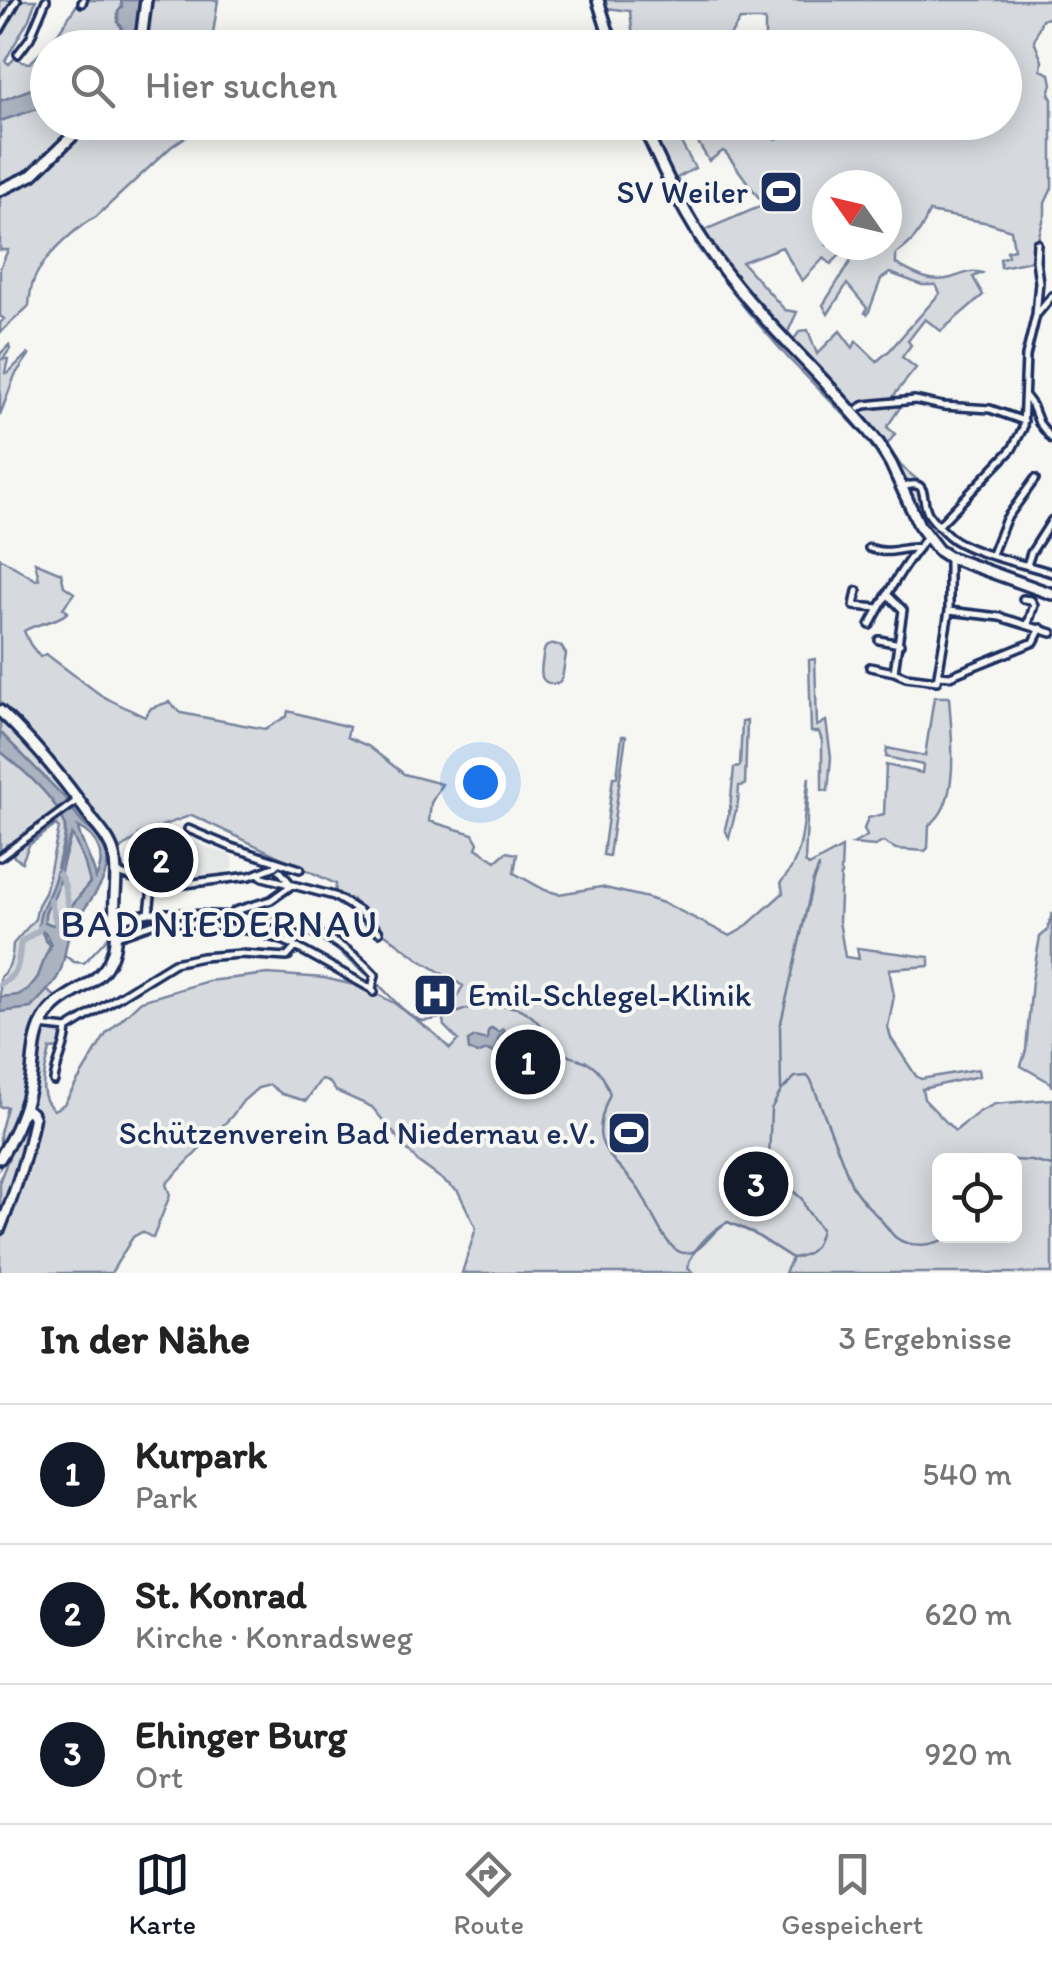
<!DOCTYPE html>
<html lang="de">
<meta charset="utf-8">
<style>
body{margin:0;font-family:Itim,sans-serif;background:#f2f2f2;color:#222}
.controls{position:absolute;right:30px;bottom:30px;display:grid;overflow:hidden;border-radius:15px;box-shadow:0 5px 25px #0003}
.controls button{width:90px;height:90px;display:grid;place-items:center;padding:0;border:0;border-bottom:2px solid #e0e0e0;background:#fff;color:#222;font:50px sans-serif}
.compass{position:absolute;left:812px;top:170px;width:90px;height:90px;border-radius:50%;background:#fff;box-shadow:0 5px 25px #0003;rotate:304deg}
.you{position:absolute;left:480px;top:782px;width:35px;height:35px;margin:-25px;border:8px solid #fff;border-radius:50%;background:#1a73e8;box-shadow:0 0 0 15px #1a73e833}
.badge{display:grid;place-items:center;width:65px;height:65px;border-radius:50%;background:#111827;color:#fff;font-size:32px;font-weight:700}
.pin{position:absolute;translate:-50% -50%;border:5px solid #fff;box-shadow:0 2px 10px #0006}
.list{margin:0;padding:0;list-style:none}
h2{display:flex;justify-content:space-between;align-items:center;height:130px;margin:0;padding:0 40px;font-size:42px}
h2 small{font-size:32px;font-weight:400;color:#767676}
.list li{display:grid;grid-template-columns:65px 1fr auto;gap:30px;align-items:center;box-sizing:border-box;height:140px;padding:0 40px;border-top:2px solid #e0e0e0}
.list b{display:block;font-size:38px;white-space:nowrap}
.list p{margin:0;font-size:32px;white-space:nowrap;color:#767676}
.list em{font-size:32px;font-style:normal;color:#767676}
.icon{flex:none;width:55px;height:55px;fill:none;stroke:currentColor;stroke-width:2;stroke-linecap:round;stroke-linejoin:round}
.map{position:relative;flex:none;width:1052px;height:1273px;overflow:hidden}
.search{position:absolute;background:#fff;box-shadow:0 5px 25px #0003;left:30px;right:30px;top:30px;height:110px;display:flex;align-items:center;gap:25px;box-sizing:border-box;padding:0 35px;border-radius:55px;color:#767676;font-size:38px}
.sheet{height:550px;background:#fff}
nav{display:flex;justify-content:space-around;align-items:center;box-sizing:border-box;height:140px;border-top:2px solid #e0e0e0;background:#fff;font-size:28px;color:#767676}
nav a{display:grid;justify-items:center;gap:5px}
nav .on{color:#111827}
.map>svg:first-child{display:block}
</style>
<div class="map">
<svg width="1052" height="1273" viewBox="0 0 1052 1273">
<rect width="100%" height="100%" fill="#f6f6f2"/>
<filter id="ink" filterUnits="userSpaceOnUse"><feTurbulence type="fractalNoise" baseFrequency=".01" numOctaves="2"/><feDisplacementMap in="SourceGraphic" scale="20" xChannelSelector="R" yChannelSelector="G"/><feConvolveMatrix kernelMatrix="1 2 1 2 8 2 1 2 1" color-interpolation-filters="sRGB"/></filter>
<g filter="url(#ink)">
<path fill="#e6e7e7" d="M188,840L230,855L234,862L232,869L227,871L226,876L216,878L199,875L176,866L180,857L179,852Z
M728,1222L751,1232L792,1258L785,1273H693L688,1268L689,1259L694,1251L715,1229Z"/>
<path fill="#d6d9dd" stroke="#78849e" stroke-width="2.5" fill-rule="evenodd" d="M0,0H36L29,19L5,61L9,64L16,57L22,62L30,63L53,41L80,0H121L122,7L118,12V23L122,27L117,47L48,48L47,83L0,101Z
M141,0H218L211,47L134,48L138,35Z
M594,0H1052V18L1042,19L1034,41L1042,61L1041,70L1050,74L1052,84L1049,94L1052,99V188L1045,203V214L1037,243L1036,260L1001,267L1000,259L1008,256L1007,251L1014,249L1011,230L989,223L929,212C922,230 913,243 896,254V264C913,273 930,284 951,278C963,275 970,269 982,273L973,277L983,295L941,331L925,319L908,341L911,345L902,357L916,368L895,394L892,401L905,400L887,427L895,434L887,445L901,466L927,488L928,500L905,511L886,468L864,435L789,359L748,312L698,248L633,123H670L695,168L677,178L696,218L705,230L764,205L726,153L723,151L709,161L696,139L695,127L691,123L736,125V132L777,139L780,123L1004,122V48L817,47L819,40L765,38V20H740L731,34V43L764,42V47H610ZM607,8L630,11L633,38L618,40ZM827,185H887V245H827ZM782,247L802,281L824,258L831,264L844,251L852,259L823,305L828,314L847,284L867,308L865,313L868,314L881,279L890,273L922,285H936L940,293L889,351L877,361L856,341L853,348L840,331L817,354L808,330L800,331L794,339L788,332L797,312L785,310L742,262Z
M37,108L45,116L47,115L48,122L191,123L188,128L192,132L171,147L96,217C80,224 50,252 41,267C32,279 30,292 29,306L0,333V323L4,319L0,316V268L8,250H0V121Z
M9,345L10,349L3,359H8L5,373H8L27,354L29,355L15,375L0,415V354Z
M0,558L36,580L39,579L35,562L61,573L64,586L74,593L63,608L68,612C56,623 38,622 24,631L30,644L40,657L46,654L102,696L145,717L151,708L169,702L181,713L265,729L287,716L288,711L349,727L347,737L368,746L404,774L442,784L431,803L429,821L473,834L478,843L476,848L496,861L506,852L517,854L514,873L545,890L559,894L601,887L648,898L666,904L730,936L744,928L783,893L781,882C808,854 802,812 809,777L805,862L809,866L842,848L839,921L845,957L859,959L857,948L929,957V966L889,969L894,996L888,1027L891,1038L916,1076L921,1079L978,1069L979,1076L922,1089L924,1099L955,1131L979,1112L995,1104L1052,1099V1273H785L792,1258L752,1232L728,1222C712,1229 690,1251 688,1268L693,1273H462L476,1228L458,1191L417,1161L372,1107L336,1091L330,1083L321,1079L306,1101L282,1094L270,1085L258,1088L243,1101L232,1116L166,1184L170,1195L153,1238L142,1232L133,1237L111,1273H0V1180L12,1149L0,1167V1133L7,1107H0V1012L14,1009L46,990L58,998L47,1028L67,1029L62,1048L50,1049C46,1071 35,1094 54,1110L64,1104L106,1034L141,1001L208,981L268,974L324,978L363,987L394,1003L435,1034L450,1049L458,1040L444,1026L443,1020L463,986L420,960L373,925L353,900L352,905L335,894L336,884L192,815L139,834L138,837L115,853L107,855C98,830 97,836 81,820C75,814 72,806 66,799L0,732ZM940,1160H1014V1236H940Z
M554,644L561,646L566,654L562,679L557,684C541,684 540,677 542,663C543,658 543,650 546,647C548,645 552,645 554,644Z
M815,659L817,726L826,721L831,757L828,791L822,790V741L819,732H811L809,660Z
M934,697H949C951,731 962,804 929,825L928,848L925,851L896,849L883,842L875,846L853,844L867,836L864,829L868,818L884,814L886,765L922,773L923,765L886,757L887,748L925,756Z
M747,721L745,785L739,786L738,802L729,838L725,829L730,808L734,768L740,766L742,722Z
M622,736H626L609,856L603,855L613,777H617Z
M0,751C20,767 54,796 63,820C67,830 64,841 61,851C58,861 57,871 54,881C47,906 28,921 50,945C43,961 39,989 18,995C12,997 6,996 0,997V977C11,967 12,959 13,944L35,919L38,905L45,893L59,828L56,825L29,845L22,862L14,857L10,843L6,845L7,849L0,853Z
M150,832L170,836L182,843L172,856C162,850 147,850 144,837Z
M72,833L85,863L90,882L62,918L52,925L45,922L44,913L51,903Z
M1052,913V1087L1051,1083L1021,1066L1026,1050L1032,981L1040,937L1047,931Z"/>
<path fill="#abb2c0" stroke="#717e99" stroke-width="2.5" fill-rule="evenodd" d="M121,0H141L138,35L133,47L117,48L122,27L118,23V12L122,7Z
M47,83V115L45,117L37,109L0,121V101Z
M0,732L66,799C71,805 74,813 79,819C90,833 104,833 107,855C111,885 80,908 70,932C64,947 66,964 57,978C50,989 40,998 31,1008L0,1012V997L18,995L28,989L38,977L46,954L50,949V942L45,932L39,930C37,913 46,903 52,887C58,872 67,841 65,826C61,802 19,766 0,751ZM78,827C99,837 106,857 96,878C93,861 81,845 78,827ZM72,834L85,864L90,883L62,918L52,925L45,922C44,910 48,908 53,899C63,878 61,853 72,834Z
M492,1028L498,1032L503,1029L505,1031L499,1037L494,1053L487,1050L477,1054L469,1050L468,1041L475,1037L487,1040L488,1031Z"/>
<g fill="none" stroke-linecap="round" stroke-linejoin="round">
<path stroke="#717e99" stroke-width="2.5" d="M119,929L157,918L267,923L286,926L332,946L370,977
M43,931L45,940L51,945
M65,956L74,962L84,963L112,933
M379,985C391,996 402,1012 419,1020C430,1024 458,1011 471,1008C485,1005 503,1004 517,1008C540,1015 549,1043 567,1055C574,1059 582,1059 589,1063C601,1070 605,1081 610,1094C604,1106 598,1126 601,1139C607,1160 628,1172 639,1190C649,1204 665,1252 684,1253C702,1255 712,1228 728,1222L751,1232L792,1258C812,1255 817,1248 821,1229L806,1209L802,1199L772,1172L769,1160L771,1109L781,1091L795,1077L807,1076L811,1080L852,1186C860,1199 869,1207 879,1218C885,1224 889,1231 895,1237C910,1249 935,1246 950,1236
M781,1091L780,1027L813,881L819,867
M1013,1160L1032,1161L1052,1166"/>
<path stroke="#abb2c0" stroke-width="6" d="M59,874C68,885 65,900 71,913
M50,899L56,922L61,927
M0,984C22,973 17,963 21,942L39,930L42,925"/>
<defs>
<path id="minor" d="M82,3L83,0
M0,30L17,0
M18,54L30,38L46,0
M1038,313L1052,296
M1026,397L1032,405L1039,423L1052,439
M859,408L865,405L915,400L943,406L990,409L1024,421
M903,487C930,478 920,498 928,513C933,522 942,529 949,536C968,553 1026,564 1052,573
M938,526L1012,449L1023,428L1026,356L1036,315L1039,282L1036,260L1037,243
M869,548C893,556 897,547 917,548
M992,554L1006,519L1035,479
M1027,565L1031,553L1052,520
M857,591L854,606L879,608
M887,594L903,610L894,672L906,677L937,681L949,611V557
M1023,599L1031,600L1034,605L1028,624
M949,611L1000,617L1052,633
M870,625C884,599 906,559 927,538
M879,640L900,644
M870,667L894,672
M939,675L950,676L1034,642L1041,628
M188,829L231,847L300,869
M0,857L78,800
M280,871L290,883
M117,873L137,879L152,888
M258,873L263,877L334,896L359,911L379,932
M174,886L161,874L185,842
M152,888L250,876L276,866L277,863
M149,913L152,888
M231,917L235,911L271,900L292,885
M115,920L149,913H168C245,917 318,912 375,975L372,989L374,992
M117,936L152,924L169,921L247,930L285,941L372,989
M40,1026L67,1029L174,963L202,957L241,954L287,957L296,947
M54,1081C56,1063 66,1047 67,1029"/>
<path id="tertiary" d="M0,1229C15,1192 27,1157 34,1118L32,1113L24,1108"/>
<path id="secondary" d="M598,0L613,48
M140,48L146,0
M642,122C664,172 687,222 720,265C768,329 830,381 879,444L891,464L919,525L938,550L949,557L1052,594
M0,190L32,175L87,122
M0,711C35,744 67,783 94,822C102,832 111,842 114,855C119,876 113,894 115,915C116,934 117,950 106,967C91,990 58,993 43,1021C33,1039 34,1060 31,1080C26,1109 15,1134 0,1158"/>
</defs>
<use href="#minor" stroke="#1b2f5e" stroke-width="12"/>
<use href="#tertiary" stroke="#1b2f5e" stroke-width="15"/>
<use href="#secondary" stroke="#1b2f5e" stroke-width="16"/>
<use href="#minor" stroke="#f6f6f2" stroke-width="5"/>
<use href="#tertiary" stroke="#f6f6f2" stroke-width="8"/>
<use href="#secondary" stroke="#f6f6f2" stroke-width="9"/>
<path stroke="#1b2f5e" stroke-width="2.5" d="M0,37L22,0"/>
</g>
</g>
<defs>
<symbol id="stadium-square" viewBox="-11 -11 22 22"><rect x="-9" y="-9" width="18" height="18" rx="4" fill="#1b2f5e" stroke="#f6f6f2"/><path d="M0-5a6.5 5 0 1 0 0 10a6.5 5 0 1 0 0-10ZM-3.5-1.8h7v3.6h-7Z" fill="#fff"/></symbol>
<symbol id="hospital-square" viewBox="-11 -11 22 22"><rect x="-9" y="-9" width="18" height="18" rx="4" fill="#1b2f5e" stroke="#f6f6f2"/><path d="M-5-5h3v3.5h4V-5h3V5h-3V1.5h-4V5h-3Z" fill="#fff"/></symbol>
</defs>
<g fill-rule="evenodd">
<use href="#stadium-square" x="756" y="167" width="50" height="50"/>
<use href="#hospital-square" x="410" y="970" width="50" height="50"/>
<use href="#stadium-square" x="604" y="1108" width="50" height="50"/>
</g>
<g text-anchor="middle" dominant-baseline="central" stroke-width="8" stroke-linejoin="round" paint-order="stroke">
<g font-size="32" fill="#1b2f5e" stroke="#f6f6f2" text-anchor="end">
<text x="748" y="192">SV Weiler</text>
<text x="468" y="995" text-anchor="start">Emil-Schlegel-Klinik</text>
<text x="596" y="1133">Schützenverein Bad Niedernau e.V.</text>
</g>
<g font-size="38" letter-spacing="2.5" fill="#1b2f5e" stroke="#f6f6f2">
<text x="220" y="924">BAD NIEDERNAU</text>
</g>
</g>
</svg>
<div class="controls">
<button><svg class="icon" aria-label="locate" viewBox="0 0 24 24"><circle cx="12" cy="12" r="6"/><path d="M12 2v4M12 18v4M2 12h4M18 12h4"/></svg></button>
</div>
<svg class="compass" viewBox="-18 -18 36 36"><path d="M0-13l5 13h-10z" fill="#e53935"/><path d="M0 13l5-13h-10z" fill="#767676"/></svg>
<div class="you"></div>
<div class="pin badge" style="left:528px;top:1062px">1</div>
<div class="pin badge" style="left:161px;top:860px">2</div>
<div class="pin badge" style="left:756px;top:1184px">3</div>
<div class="search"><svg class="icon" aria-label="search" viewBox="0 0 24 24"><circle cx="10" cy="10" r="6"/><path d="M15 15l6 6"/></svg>Hier suchen</div>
</div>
<section class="sheet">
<h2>In der Nähe<small>3 Ergebnisse</small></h2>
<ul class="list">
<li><span class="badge">1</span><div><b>Kurpark</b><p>Park</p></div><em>540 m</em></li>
<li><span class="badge">2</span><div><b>St. Konrad</b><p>Kirche · Konradsweg</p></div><em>620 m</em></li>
<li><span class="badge">3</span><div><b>Ehinger Burg</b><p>Ort</p></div><em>920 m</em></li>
</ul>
</section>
<nav>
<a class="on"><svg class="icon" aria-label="map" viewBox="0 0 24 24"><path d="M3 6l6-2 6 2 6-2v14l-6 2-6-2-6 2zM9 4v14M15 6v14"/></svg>Karte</a>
<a><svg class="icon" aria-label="directions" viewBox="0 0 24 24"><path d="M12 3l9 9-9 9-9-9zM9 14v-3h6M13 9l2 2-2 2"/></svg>Route</a>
<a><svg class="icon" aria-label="saved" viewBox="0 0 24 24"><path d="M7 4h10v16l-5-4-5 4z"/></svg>Gespeichert</a>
</nav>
